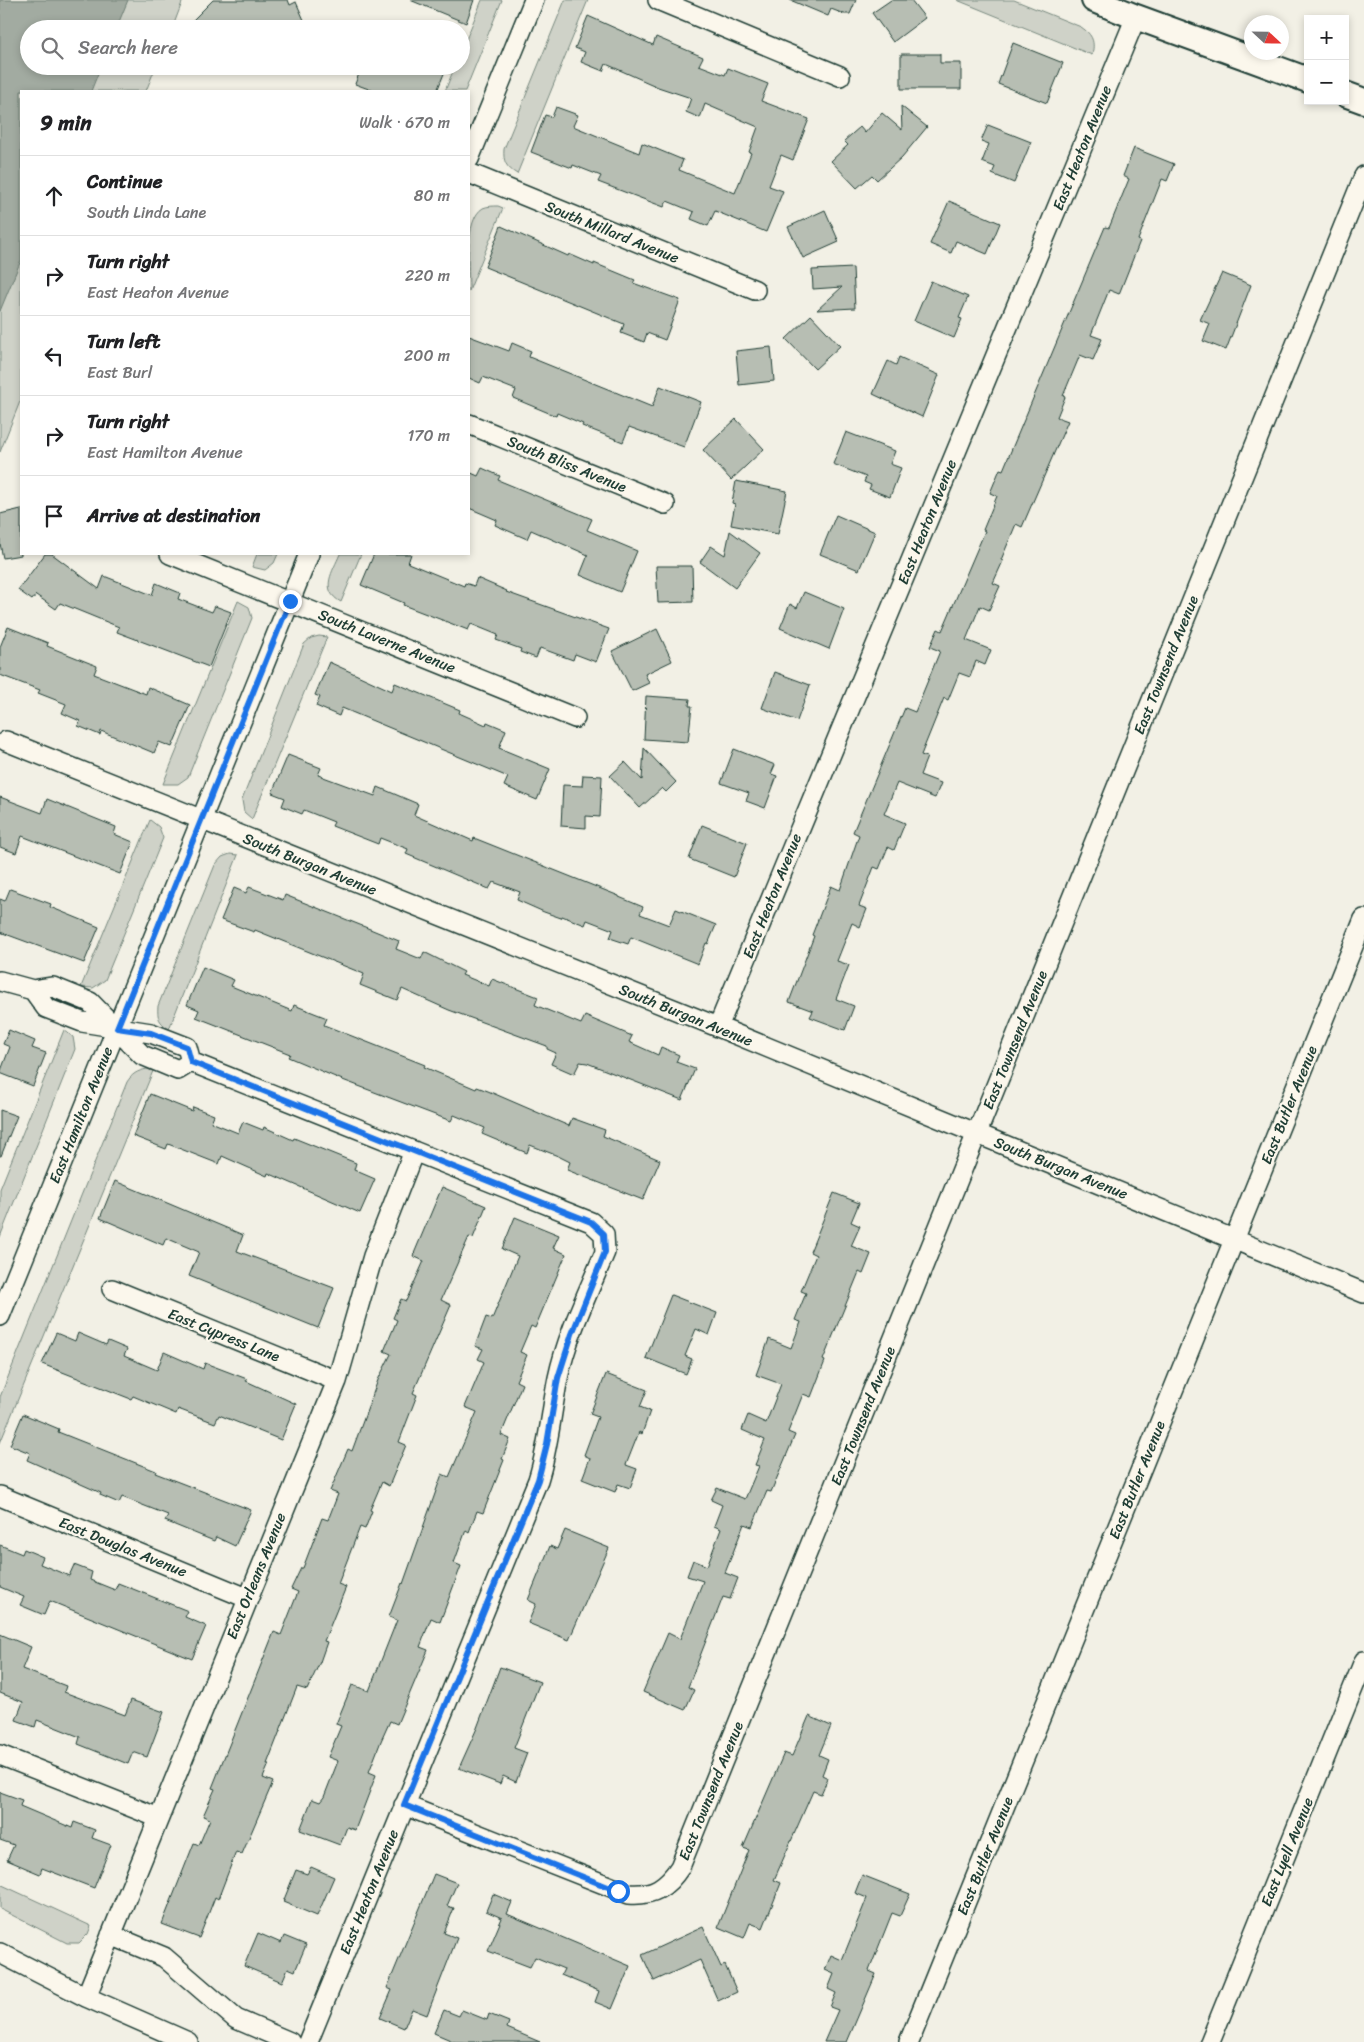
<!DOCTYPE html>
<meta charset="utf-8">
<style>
body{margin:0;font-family:Sriracha,sans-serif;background:#f2f2f2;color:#202124}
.controls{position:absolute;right:15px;top:15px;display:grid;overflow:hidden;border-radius:0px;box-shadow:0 2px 8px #0003}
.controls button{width:45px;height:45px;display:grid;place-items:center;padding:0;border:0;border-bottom:1px solid #e0e0e0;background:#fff;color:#202124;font:25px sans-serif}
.compass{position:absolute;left:1244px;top:15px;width:45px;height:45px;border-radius:50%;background:#fff;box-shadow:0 2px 8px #0003;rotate:112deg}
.stop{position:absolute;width:15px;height:15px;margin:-11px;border:4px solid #1a73e8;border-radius:50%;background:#fff}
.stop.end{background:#1a73e8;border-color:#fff;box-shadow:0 1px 5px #0008}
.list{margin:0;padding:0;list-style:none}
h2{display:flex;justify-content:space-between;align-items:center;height:65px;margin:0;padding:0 20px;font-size:21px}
h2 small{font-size:16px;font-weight:400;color:#757577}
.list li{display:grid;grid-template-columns:32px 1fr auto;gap:15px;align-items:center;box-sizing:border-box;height:80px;padding:0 20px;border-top:1px solid #e0e0e0}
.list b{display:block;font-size:19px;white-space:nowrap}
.list p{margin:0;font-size:16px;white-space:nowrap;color:#757577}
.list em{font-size:16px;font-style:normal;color:#757577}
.icon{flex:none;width:28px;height:28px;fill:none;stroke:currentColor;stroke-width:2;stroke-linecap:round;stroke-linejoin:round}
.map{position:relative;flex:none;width:1364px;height:2042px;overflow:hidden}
.search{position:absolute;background:#fff;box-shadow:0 2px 8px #0003;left:20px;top:20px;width:450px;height:55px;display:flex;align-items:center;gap:12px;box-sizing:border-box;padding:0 18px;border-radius:28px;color:#757577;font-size:19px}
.panel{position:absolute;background:#fff;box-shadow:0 2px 8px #0003;left:20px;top:90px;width:450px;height:465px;border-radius:0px}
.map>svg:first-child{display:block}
</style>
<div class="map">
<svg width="1364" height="2042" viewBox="0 0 1364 2042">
<rect width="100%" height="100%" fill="#f2f0e5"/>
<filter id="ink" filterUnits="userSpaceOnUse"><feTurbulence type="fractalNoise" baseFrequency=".02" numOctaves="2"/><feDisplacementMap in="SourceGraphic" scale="10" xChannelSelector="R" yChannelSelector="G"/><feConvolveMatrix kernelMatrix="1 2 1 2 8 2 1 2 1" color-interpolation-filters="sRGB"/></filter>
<g filter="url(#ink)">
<path fill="#cfd2c8" stroke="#77887e" d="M0,0H183L172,29H29V66H156L146,91H21V399L0,452Z
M482,0H502L465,91H445L455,66H461V52Z
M565,0H588L517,174C506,167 503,162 504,149Z
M957,0H1014L1081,27C1093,35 1095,42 1092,55Z
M498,206L503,208L469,291C469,272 464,219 483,208C487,206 494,206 498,206Z
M257,554H278L274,563L265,570L252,567Z
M340,554H361L341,602C319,590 333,571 340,554Z
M238,601L249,607L252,618L188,777L178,784H163Z
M319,636L327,637L252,819L244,812L242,800L304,644L311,638Z
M150,820L159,827L163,838L105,980L93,988L81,987Z
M230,854L238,855L169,1029C159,1022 157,1018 158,1006L215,865L222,857Z
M64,1030L73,1037L75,1049L0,1237V1189Z
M147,1069L153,1071L0,1443V1397L127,1082C132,1074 137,1071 147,1069Z
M0,1884L91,1926L88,1934L79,1943H67L0,1909Z"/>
<path fill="#a2aba1" stroke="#6e7f75" d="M0,0H128L116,29H29V66H101L91,91H21V260L0,311Z"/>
<path fill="#b7beb3" stroke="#1f3d34" d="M213,0H288L290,5L296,2L304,20L286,29H184Z
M410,0H474L466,23Z
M790,0H856L850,14H844L831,9L828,16Z
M891,0H911L925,18L893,42L872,13Z
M588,16L653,45L656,37L703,57L699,65L725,75L728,68L768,84L761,101L809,119L793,160L781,155L769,186L783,191L766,232L715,211L708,226L691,219L694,212L667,201L664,207L598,182L601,176L573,165L572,168L531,152L545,115L552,117L556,107L578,115L573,126L639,153L642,143L683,160L679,170L735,193L751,153L749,152L758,127L705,104L700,118L686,112L691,98L658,87L606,64L603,71L581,62L585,52L575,48Z
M1013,43L1063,63L1047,103L998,84Z
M901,54H940V63H961V89H901Z
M362,66H447L437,91H374L355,84Z
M901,106L927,127L902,157L877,180L872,175L857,188L831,161L848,145L844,141L860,127L865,133L882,113L902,130Z
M988,125L1031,142L1014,183L992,174L995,167L982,162L989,144L981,141Z
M1134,148L1174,164L1167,181L1162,179L1138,240L1140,241L1119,294L1109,290L1091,335L1102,339L1093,360L1080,355L1063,396L1065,397L1057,417L1068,421L1022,527L1016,524L1001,560L1003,561L993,583L1000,586L989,610L980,606L966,640L991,650L985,665L976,661L970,677L959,673L948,700L944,698L921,755L927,757L920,775L941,783L935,798L897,783L884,814L905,823L894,850L888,847L879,869L874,867L859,906L867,909L860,927L852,923L837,961L849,965L836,999L854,1006L845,1030L810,1017L813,1011L789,1002L814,936L812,935L831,886L840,890L859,835L853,832L905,708L915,712L940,651L930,647L938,629L942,631L985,531L983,530L997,496L990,493L1000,469L1003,470L1105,227L1109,228L1129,179L1123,176Z
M949,201L1000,223L987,254L956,241L951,253L930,244Z
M825,210L839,242L803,258L788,227Z
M501,226L568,256L569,254L594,265V263L635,280L633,283L680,300L665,340L647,333L644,342L621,333L624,324L485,267Z
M853,268L855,308L817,310L842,287L813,289L812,270Z
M1222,273L1251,285L1226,350L1203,341L1210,324L1200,320Z
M931,281L968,297L959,318L962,319L954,338L914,321Z
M811,315L840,346L815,369L786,339Z
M469,336L509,351L512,343L531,351L529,357L652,407L660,386L701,402L684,447L629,427L623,442L582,426L583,424L557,413L556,416L513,398L516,390L483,377L480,383L469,378Z
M771,347L774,381L739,385L736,351Z
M899,357L939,375L922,417L873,394L888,361L896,365Z
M736,419L764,449L731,480L703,450Z
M846,432L895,451L890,464L901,468L890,497L869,489L871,485L864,482L866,477L833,464Z
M482,468L500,476L498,480L592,519L587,530L637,551L620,592L580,575L588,555L531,530L527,539L495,525L497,520L469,508V472L478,476Z
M736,481L787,491L778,534L731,525L735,504L732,503Z
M21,509V555L3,558L0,544V514Z
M836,515L875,532L859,570L820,554Z
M730,531L760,553L735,588L700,562L711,546L725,555Z
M45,554H52L99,589L104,576L152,595L156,583L180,593L178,599L212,612L215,606L231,612L209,667L117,632L119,627L60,603L56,609L36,595L32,600L18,590Z
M374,554H411L408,563L464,586L465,583L474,586L477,578L507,591L506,592L609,629L596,662L575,654L573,660L540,648L536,658L520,652L521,649L496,640L498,635L471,624L468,630L403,605L404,603L361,585Z
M656,566H692L693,602L658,603Z
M804,592L844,609L829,649L780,628L790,604L797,608Z
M8,627L48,643L47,646L97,666L94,674L146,694L148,687L190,705L172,747L159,742L154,753L101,731L100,735L78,726L80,721L62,713L66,704L38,693L40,690L0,675V647Z
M657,629L672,661L645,674L649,683L632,691L612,651Z
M329,662L392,691L395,683L460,710L459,713L486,725L487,722L506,730L499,748L550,769L537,800L504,786L508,777L342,708L339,716L316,706L320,697L315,695Z
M775,672L810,685L797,721L762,708Z
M646,696L690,699L689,706H692L688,742L644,739Z
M644,748L676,782L666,792L662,788L640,808L610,776L625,762L642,780Z
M734,749L775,765L771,774L777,776L765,808L746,801L749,793L721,783Z
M288,755L321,768L318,775L375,796L378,787L418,804L414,815L473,841L474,838L619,896V897L643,907L640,914L669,925L676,909L716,925L708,944L706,943L698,964L631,937L628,944L610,938L613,930L587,920L585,925L562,916L561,918L544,912L517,900L520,892L493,882L489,889L406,854L408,849L380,838L378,844L332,826L334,822L304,810L302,814L282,806L285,798L272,793Z
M583,775L602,776L600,817L586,816V828L561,826L563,785L582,786Z
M0,797L42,813L47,799L116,827L114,834L133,842L120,874L22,836L16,853L0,847Z
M702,825L747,843L734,877L689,859Z
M249,887L283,900L285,895L370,929L399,941L396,949L421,959L424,952L464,972L462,975L489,986L492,979L538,997L535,1005L581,1024L585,1016L632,1036L629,1042L658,1055L661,1047L679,1055L676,1062L695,1069L682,1100L587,1063L580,1062L574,1074L551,1064L556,1053L547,1049V1046L449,1010L402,989L397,1000L360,985L364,974L255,930L254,932L221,920L234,888L246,893Z
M10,889L51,904L50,907L99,927L84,963L0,932V899L5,901Z
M203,967L234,980L231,986L292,1011L294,1005L327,1018L324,1025L425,1065L424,1067L476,1089L477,1087L488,1091L569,1126L572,1118L605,1130L603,1136L660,1160L643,1200L567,1170L570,1162L558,1156L530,1145L527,1153L482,1134L485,1128L454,1115L451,1121L340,1079L288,1057L290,1054L196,1017L199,1010L187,1005Z
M9,1030L35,1041L32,1048L46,1053L33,1086L0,1073L10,1047L3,1044Z
M150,1094L192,1111L193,1107L214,1115L211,1122L238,1133L243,1122L263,1130L264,1127L293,1140L294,1138L356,1163L354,1170L375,1179L360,1213L268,1173L267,1176L222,1156L219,1164L168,1144L166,1149L133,1136Z
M0,1110L17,1116L1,1156H0Z
M115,1181L243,1235L237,1251L334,1288L318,1328L189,1276L199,1252L166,1238L163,1245L100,1218Z
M442,1187L486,1206L473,1238L469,1237L441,1300L451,1305L413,1393L417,1395L399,1442L406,1445L389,1486L382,1482L370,1510L372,1511L365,1529L360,1527L338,1584L346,1587L324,1641L327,1642L320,1662L307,1690L297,1687L267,1764H269L263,1778L273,1782L242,1854L236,1852L218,1899L215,1897L199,1938L162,1924L194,1843L199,1845L210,1819L203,1816L215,1789L212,1788L274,1632L281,1635L298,1592L291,1589L301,1568H303L322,1518L328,1520L338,1494L330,1491L348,1449L352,1451L378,1380L391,1354L384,1351L397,1320L393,1318L401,1299L406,1301L424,1261L413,1256Z
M834,1193L859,1203L851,1222L860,1226L851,1246L871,1254L863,1274L859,1272L823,1360L825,1361L811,1397L803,1394L788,1432L795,1435L771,1492L767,1491L752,1527L744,1524L725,1573L738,1578L730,1599L723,1597L688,1687L694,1690L685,1710L643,1692L668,1633L680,1639L703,1581L687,1576L693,1560L707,1566L721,1529L714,1526L722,1505L711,1500L717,1488L745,1499L759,1466L755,1465L765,1440L742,1430L748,1415L766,1423L781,1384L756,1375L769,1339L791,1348L801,1322L795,1320L806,1293L801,1291L816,1255L810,1252Z
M515,1217L559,1235L553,1248L566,1254L535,1328L531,1326L520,1352L527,1355L516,1381L522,1384L501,1435L510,1439L502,1459L504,1460L483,1513L477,1511L469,1532L466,1530L454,1563L461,1566L440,1622L431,1618L420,1647L428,1650L397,1724L390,1721L381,1741L369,1772L376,1775L355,1830L347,1827L340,1845L300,1830L312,1799L320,1802L324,1797L338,1761L328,1757L341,1726L336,1724L352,1685L369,1691L397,1620L389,1617L402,1583L403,1584L442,1474L449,1477L477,1412L465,1407L484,1362L478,1359L483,1349L475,1346L486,1317L492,1319L518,1256L502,1249Z
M671,1295L717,1313L709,1335L696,1329L685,1356L692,1359L686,1374L646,1358Z
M56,1333L75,1341L78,1333L106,1345L108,1341L127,1349L124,1356L157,1370L164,1352L203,1369L205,1363L247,1379L246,1381L296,1404L281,1440L219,1415L215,1423L178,1409L176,1414L133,1396L131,1399L42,1364Z
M606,1374L647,1390L640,1407L650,1411L642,1434L639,1432L626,1465L637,1469L630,1488L618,1484L615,1492L582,1479L590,1458L584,1455L598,1417L590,1414Z
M23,1414L59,1429L58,1432L156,1471L155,1473L251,1510L235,1546L216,1537L214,1541L165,1521L168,1515L122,1497L119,1503L100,1495L101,1493L27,1460L30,1453L10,1445Z
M565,1530L609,1548L569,1640L528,1623L536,1604L528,1600L550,1546L557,1549Z
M0,1545L22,1554L24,1549L43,1557L40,1564L69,1576L74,1565L92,1572L90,1580L115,1590L118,1583L188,1611L185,1617L206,1626L192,1659L50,1601L44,1615L20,1605L24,1597L0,1587Z
M0,1634L31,1647L22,1669L66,1686L64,1692L125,1715L131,1700L164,1712L147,1757L133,1752L128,1764L78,1744L80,1737L37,1720L35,1727L16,1720L23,1702L0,1693Z
M500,1667L540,1682L514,1748L527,1753L516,1782L503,1776L500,1784L459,1768L477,1728Z
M809,1716L831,1726L819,1755L828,1759L822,1775L828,1778L821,1794L813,1791L774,1880L781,1883L763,1928L750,1923L744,1938L718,1927L749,1850L743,1848L784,1753L792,1756Z
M0,1792L22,1800L20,1806L72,1828L74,1822L95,1830L92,1838L111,1845L94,1888L42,1868L40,1874L7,1860L14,1845L0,1840Z
M311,1867L334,1877L317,1916L283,1902L296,1870L307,1874Z
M434,1874L457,1883L447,1906L454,1908L444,1933L457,1938L427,2015L412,2009L404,2028L380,2018L392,1990L387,1988Z
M862,1875L910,1894L900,1916L892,1913L869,1971L876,1974L847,2042H824L838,2010L830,2007L836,1993L828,1989L834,1974L825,1970L831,1955L842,1960L867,1898L855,1893Z
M493,1894L512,1902L507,1914L630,1966L612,2009L595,2002L599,1991L561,1975L564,1969L535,1957L530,1967L488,1951L502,1918L486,1911Z
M703,1927L721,1967L725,1965L737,1992L718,2001L700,1960L654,1981L642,1955Z
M258,1933L281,1943L284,1936L306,1945L295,1971L288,1968L282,1982L244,1966Z
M444,2010L459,2016L462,2010L487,2020L489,2014L509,2022L507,2028L540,2042H455L434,2033Z"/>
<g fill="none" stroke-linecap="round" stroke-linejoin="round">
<defs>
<path id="minor" d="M658,0L840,76
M469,159L534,0
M469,173L755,290
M469,424L665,504
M170,554L575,718
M6,741L718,1027L1364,1293
M0,981L33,990L53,987L90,1002L142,1055L178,1070L191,1062
M33,990L46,1008L82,1022L151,1033L187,1047L191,1062
M718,1027L1136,17
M191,1062L591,1222L604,1234L605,1252C588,1293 567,1335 558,1378C551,1412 549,1446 538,1480L308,2042
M112,1289L337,1381
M0,1316L309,554
M0,1496L247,1598
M0,1755L159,1818
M404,1805L629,1894C653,1896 667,1887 680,1867L1364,176
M111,1935L164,1957L236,2019L290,2042
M0,1953L86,1997L188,2042
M86,1997L337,1381L373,1256L414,1151
M909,2042L1364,919
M1210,2042L1364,1661"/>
<path id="major" d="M1094,0L1136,17L1308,80
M1345,94L1364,101"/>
</defs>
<use href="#minor" stroke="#1f3d34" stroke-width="22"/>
<use href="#major" stroke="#1f3d34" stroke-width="28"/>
<use href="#minor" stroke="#fbf7ec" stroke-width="19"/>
<use href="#major" stroke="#fbf7ec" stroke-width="24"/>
</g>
</g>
<g fill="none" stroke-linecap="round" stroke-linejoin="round" filter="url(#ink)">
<path stroke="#1a73e8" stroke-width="6" d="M290,601L117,1028L151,1033L187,1047L191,1062L591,1222L604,1234L605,1252L572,1334L558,1378L547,1444L538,1480L404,1805L618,1891"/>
</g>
<g text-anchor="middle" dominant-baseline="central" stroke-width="4.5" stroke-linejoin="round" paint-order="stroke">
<g font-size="15" fill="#1f3d34" stroke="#fbf7ec">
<text transform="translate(1082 148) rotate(-68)">East Heaton Avenue</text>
<text transform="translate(612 232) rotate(22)">South Millard Avenue</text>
<text transform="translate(567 464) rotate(22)">South Bliss Avenue</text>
<text transform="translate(927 522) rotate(-68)">East Heaton Avenue</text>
<text transform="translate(387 641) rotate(22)">South Laverne Avenue</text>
<text transform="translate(1166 665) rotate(-68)">East Townsend Avenue</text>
<text transform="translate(310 864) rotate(22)">South Burgan Avenue</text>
<text transform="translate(772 896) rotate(-68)">East Heaton Avenue</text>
<text transform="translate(686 1015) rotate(22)">South Burgan Avenue</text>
<text transform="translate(1015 1040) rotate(-68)">East Townsend Avenue</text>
<text transform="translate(1289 1105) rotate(-68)">East Butler Avenue</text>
<text transform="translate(81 1115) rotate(-68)">East Hamilton Avenue</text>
<text transform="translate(1061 1168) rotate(22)">South Burgan Avenue</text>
<text transform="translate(224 1335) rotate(22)">East Cypress Lane</text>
<text transform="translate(863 1416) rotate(-68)">East Townsend Avenue</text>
<text transform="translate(1137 1480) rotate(-68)">East Butler Avenue</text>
<text transform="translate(123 1547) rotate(22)">East Douglas Avenue</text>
<text transform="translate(256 1576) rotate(-68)">East Orleans Avenue</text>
<text transform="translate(711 1791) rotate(-68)">East Townsend Avenue</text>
<text transform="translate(1287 1852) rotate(-68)">East Lyell Avenue</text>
<text transform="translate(985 1856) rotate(-68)">East Butler Avenue</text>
<text transform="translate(369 1892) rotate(-68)">East Heaton Avenue</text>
</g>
</g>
</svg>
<div class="controls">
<button>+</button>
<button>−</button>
</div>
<svg class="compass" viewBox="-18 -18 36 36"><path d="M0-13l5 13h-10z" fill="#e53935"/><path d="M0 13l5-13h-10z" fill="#757577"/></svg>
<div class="stop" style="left:618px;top:1891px"></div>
<div class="stop end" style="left:290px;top:601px"></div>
<div class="search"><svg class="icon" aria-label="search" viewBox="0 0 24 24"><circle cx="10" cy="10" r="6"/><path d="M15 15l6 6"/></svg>Search here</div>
<section class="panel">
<h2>9 min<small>Walk · 670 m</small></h2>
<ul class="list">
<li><svg class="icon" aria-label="ahead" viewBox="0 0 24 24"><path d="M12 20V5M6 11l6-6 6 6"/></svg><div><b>Continue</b><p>South Linda Lane</p></div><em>80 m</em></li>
<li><svg class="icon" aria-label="right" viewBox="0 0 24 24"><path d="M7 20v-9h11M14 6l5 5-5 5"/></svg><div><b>Turn right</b><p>East Heaton Avenue</p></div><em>220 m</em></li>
<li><svg class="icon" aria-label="left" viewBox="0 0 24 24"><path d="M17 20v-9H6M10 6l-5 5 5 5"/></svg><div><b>Turn left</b><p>East Burl</p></div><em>200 m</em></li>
<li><svg class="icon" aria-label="right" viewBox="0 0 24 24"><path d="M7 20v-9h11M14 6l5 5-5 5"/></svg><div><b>Turn right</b><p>East Hamilton Avenue</p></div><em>170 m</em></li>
<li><svg class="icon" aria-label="arrive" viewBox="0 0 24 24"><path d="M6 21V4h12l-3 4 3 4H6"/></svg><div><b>Arrive at destination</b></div></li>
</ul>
</section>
</div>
